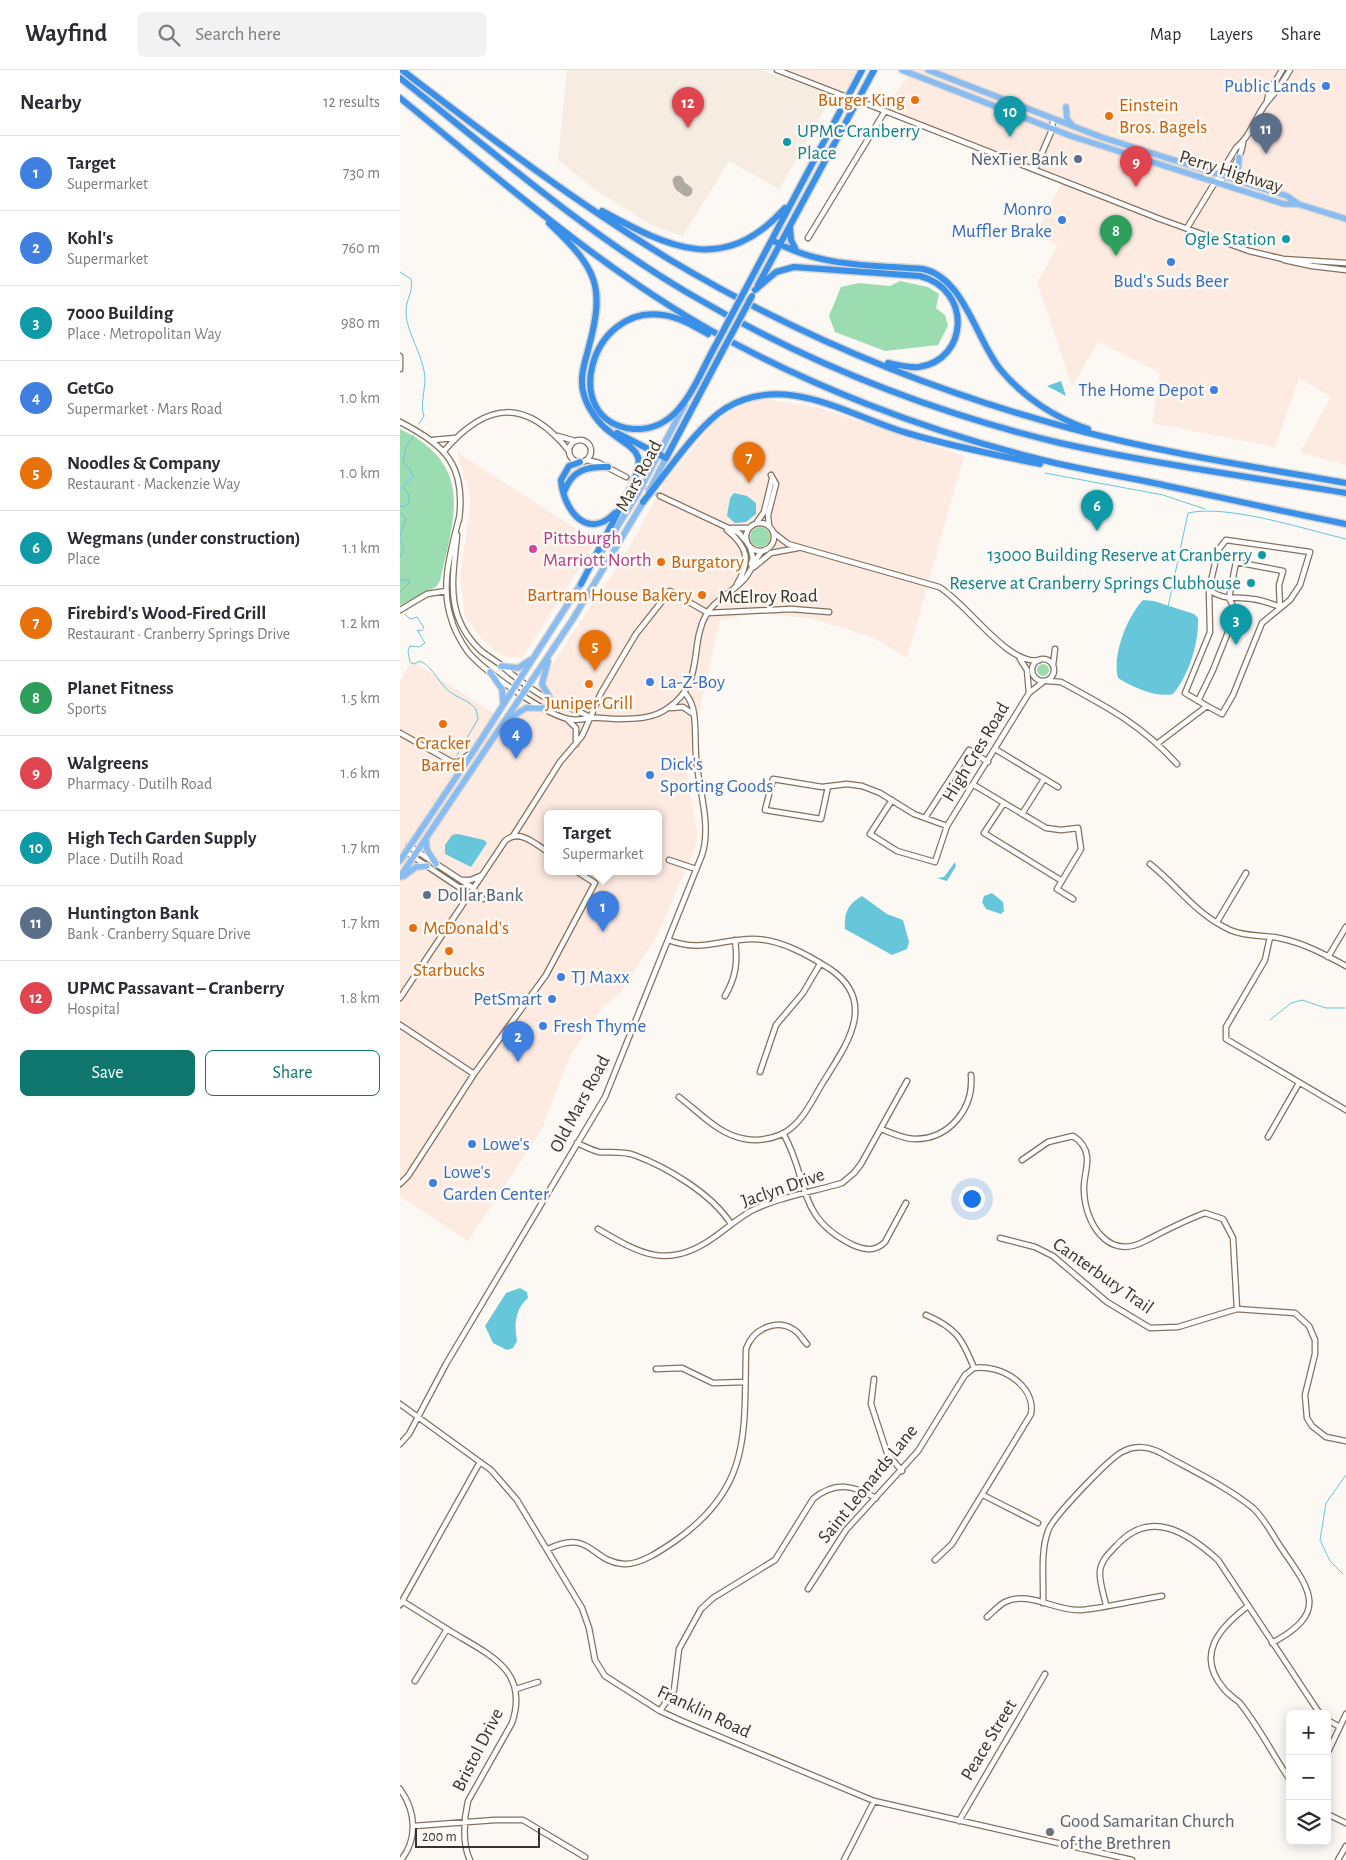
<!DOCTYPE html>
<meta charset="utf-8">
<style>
body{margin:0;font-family:"Alegreya Sans",sans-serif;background:#f2f2f3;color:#2b2b33}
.controls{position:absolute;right:15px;bottom:15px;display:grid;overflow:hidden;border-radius:8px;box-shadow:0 2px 12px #0003}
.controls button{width:45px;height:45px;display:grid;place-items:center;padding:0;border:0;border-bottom:1px solid #e1e1e2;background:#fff;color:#2b2b33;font:25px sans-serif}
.scale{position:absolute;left:15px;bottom:12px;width:125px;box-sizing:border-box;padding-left:5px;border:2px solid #3b332a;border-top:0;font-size:14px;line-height:18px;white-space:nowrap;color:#3b332a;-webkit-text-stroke:4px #fcf8f3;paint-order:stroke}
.you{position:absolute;left:571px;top:1128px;width:18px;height:18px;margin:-12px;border:4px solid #fff;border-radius:50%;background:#1a73e8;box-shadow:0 0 0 8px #1a73e833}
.badge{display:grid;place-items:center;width:32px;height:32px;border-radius:50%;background:#0f766e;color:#fff;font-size:16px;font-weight:700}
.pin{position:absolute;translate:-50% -41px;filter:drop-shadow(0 1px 2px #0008)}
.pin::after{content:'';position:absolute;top:26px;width:18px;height:15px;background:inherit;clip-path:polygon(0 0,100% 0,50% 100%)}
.popup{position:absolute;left:144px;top:740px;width:118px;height:65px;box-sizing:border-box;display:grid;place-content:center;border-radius:8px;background:#fff;filter:drop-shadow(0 1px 4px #0005);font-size:16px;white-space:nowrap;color:#7c7c81}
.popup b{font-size:19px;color:#2b2b33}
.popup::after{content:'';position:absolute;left:50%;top:100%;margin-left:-10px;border:10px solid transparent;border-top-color:#fff}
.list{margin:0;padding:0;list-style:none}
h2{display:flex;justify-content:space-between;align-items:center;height:65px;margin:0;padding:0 20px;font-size:21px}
h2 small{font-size:16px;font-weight:400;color:#7c7c81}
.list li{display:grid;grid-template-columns:32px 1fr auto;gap:15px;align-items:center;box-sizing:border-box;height:75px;padding:0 20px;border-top:1px solid #e1e1e2}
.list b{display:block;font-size:19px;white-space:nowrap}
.list p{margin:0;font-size:16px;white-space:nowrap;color:#7c7c81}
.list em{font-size:16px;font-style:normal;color:#7c7c81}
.actions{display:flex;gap:10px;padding:15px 20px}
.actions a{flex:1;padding:11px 0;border:1px solid #0f766e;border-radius:8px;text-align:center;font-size:18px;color:#0f766e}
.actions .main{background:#0f766e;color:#fff}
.icon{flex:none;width:28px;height:28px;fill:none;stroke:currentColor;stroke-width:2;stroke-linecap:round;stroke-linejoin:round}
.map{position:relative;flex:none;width:946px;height:1790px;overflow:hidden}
header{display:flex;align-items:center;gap:30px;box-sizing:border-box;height:70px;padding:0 25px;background:#fff;border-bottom:1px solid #e1e1e2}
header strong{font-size:24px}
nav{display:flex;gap:28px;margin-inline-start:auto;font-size:18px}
.search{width:350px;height:45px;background:#f2f2f3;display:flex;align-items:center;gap:12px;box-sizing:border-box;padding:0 18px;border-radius:8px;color:#7c7c81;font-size:19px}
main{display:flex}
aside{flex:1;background:#fff}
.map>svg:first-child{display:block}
</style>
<header>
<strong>Wayfind</strong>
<div class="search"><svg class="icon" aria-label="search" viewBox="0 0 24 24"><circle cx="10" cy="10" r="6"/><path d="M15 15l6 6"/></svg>Search here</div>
<nav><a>Map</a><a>Layers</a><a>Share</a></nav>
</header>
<main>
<aside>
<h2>Nearby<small>12 results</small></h2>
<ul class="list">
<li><span class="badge" style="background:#3f7fe0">1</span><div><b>Target</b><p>Supermarket</p></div><em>730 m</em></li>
<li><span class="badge" style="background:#3f7fe0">2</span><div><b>Kohl's</b><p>Supermarket</p></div><em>760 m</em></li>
<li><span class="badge" style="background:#0f9aa8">3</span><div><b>7000 Building</b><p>Place · Metropolitan Way</p></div><em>980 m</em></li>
<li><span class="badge" style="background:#3f7fe0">4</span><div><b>GetGo</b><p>Supermarket · Mars Road</p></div><em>1.0 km</em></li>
<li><span class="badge" style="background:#e8710a">5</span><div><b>Noodles &amp; Company</b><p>Restaurant · Mackenzie Way</p></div><em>1.0 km</em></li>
<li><span class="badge" style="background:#0f9aa8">6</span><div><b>Wegmans (under construction)</b><p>Place</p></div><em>1.1 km</em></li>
<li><span class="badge" style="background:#e8710a">7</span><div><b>Firebird's Wood-Fired Grill</b><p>Restaurant · Cranberry Springs Drive</p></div><em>1.2 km</em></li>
<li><span class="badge" style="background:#2e9e5b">8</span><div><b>Planet Fitness</b><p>Sports</p></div><em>1.5 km</em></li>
<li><span class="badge" style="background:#e0444e">9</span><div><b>Walgreens</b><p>Pharmacy · Dutilh Road</p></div><em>1.6 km</em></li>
<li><span class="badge" style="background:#0f9aa8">10</span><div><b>High Tech Garden Supply</b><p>Place · Dutilh Road</p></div><em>1.7 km</em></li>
<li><span class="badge" style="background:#5c6f8a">11</span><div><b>Huntington Bank</b><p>Bank · Cranberry Square Drive</p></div><em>1.7 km</em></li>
<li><span class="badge" style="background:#e0444e">12</span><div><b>UPMC Passavant – Cranberry</b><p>Hospital</p></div><em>1.8 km</em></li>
</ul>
<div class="actions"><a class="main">Save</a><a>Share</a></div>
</aside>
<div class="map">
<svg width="946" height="1790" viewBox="0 0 946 1790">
<rect width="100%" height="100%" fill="#fcf8f3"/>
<path fill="#fdeae1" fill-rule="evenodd" d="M386,0H458L448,19L441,20Z
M502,0H946V395L900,382L931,327L899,308L875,377L752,353L760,303L698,272L672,316L637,212L658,176L636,163L663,110L483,40L510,4Z
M366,329L419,338L564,386L507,588L474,568L410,548L357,543L320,550L286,700L297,763L296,775L258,864L220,923L203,937L170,986L142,1059L68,1171L0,1126V611L12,591L112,655L226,483L266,410L314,353L334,339L354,330ZM148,743H258V801H148Z
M57,382L196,472L122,588L102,586L81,568L65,546L60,509L71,429Z"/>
<path fill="#f7ece1" d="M167,0H360L433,25L379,119L329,91L283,166L253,156L196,120L158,90Z"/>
<path fill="#9bdcb0" d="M500,211L528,217L539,224L536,238L545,245L548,256L538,275L485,281L435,262L429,246L441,217L459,213L490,216Z
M0,359C74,395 55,444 40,511L36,517L0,535Z
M350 467a10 10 0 1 1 20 0a10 10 0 1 1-20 0Z
M637 600a6 6 0 1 1 12 0a6 6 0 1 1-12 0Z"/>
<path fill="#67c7da" d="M661,311L666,326L647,316Z
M334,423L347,426L356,433V444L346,452L335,453L327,446L330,428Z
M743,530L754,531L794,544L798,548C799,573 789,605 773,624C755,628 733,617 718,608C712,585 727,547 743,530Z
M58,764L84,770L87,773L71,797L45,784V775L52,765Z
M555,792L556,796L547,811L537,808L544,807Z
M592,823L603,832L604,841L601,844L586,839L582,832L584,826Z
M462,826L487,844L503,850L509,872L507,879L492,885L445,859C444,842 448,834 462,826Z
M120,1218L127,1222L128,1228C115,1239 114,1255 117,1271L113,1278L107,1280L93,1273L85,1256L106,1223Z"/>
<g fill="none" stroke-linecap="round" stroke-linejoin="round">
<path stroke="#67c7da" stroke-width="1" d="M0,202L11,209C14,222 5,230 6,243C6,261 24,287 25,308C25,321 20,335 24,346L19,354
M645,403L763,425L805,439
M0,436L4,437L9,433V425L3,416L13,406L9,398L3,393L6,377L14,365
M0,443L6,448L0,467
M0,471L4,479L0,487
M0,510H9V513L0,522
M768,537L788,443C827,434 904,459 946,469
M5,544L10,549L17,547L24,558L21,561L17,560L25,573L19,577L10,576L8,581L10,592L14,594L20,591C35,598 39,616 53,624C61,629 69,631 76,639L78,649L57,685
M870,950L891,933L902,930L926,938H945
M943,1504L930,1491L920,1470L926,1433L946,1405"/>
<path stroke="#b0aaa4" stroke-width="11" d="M278,111L280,116L287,121"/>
<path stroke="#d5d1cb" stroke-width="4.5" stroke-dasharray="4.5 2" stroke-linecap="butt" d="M226,407L260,426"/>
<defs>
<path id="minor" d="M377,0L447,27
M457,30L760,149L849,181L883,189L946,193
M867,31L869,22L882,0
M635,99L652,60L653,50
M816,113C830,106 841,88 843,73
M787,158L836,78C851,66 855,47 867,32C876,22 883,12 890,0
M408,168L485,41
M884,190L912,196L946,200
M0,286V299
M0,352C46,375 66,396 59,450
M158,366L175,371
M169 381a11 11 0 1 1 22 0a11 11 0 1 1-22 0Z
M33,370L55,368
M44,381C87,331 126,328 169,381
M187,390L199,393L226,407
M260,426L339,463L346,471
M59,448C51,481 40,515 51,548C54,560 61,572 68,582C85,602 143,643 168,649C177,651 182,649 191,648C199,647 209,649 217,649C235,649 253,649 268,638C306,612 288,576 307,543C317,528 335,521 346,507C352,499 355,489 362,481
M357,452L364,442L372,409
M346 467a14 14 0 1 1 28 0a14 14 0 1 1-28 0Z
M369,456L368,445L376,414L371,405
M331,458H349
M327,460C348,477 351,491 337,514
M374,463L388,474L539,517C566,532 608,597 640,590
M57,465C53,509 44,545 80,580C87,586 95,590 102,596C117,609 134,622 152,631C165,637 179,640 191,648
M350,477L353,488L351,494
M354,497L371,483L398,478
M0,540L27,524L46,521
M632 600a11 11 0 1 1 22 0a11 11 0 1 1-22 0Z
M620,589L627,600L629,623
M653,595L655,579
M647,611L661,612C707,637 741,654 777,694
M807,636L785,623L810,562L809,520
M271,638L283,637L293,644
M168,650L176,658V674
M0,663L52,692H59L68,685
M758,673L807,636L822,644L833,625L862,553L890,530L900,515L910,482L826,470L818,480L809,520C825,531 834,526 852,529C862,530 870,533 880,537L879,515L883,501L836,492L829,528L836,542L813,600L798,631
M595,679L658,717
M574,715L646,758L661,760L678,758L681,779L657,819L673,829
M428,717L421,749L365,740L373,709L422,717L447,714L462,716L480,723L514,744L547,756
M492,730L470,764L497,781L535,792L547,756L629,623L643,612
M604,733L584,763L662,811
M622,744L644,709
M525,748L569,680L588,692
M113,766L160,692L182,666L201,623L236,564L270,521L308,543L391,539L429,542
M9,776L73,818L82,828
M6,782L69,824L83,829
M269,790L296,799
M750,794C779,817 794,843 830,860C846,867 862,865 879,868C904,873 924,884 946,896
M61,810H71L80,806
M817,852L846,803
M870,867L865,890L826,957V969L946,1040
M268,870C303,883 319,869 353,869C380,869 408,885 430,899C480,933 444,978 422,1014C412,1031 401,1055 382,1064C371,1069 357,1071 345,1069C319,1065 299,1042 279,1027
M928,887L946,857
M325,926C336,907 338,892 335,870
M0,928L105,771C119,758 135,774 148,782
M0,955L74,1004
M360,1002L376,955L403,923L420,894
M481,1059C492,1063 503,1069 515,1069C550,1069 574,1038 571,1005
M383,1063C410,1110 395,1147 453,1175C465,1180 475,1182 485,1172L506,1133
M868,1067L899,1013
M177,1073C184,1076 191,1080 199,1082C210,1083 223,1081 234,1085C267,1097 312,1124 331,1154
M622,1090L648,1072L673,1066C681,1071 686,1077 687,1087C688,1098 683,1110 684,1121C685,1153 708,1190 743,1172C763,1162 783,1151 805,1143L823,1149L833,1168L837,1239
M0,1114L8,1106L74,1004L146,905L195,813L176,801
M198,1159C240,1184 268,1200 313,1168C326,1159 337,1149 351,1141C378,1127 413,1122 442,1113L454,1103L461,1094L507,1011
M600,1168L635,1177L653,1186L707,1232L750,1258L778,1257L837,1239L895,1243L909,1256L915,1270V1284L905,1325L907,1348L912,1356L926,1367L946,1371
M526,1245C556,1258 562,1268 574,1298
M256,1299L282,1298L313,1313L345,1312
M474,1309L471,1334L487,1383L502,1401
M0,1334L91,1400L117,1430L182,1538L189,1558L195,1590L205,1606L260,1641L282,1651L474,1731L732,1790
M0,1374L9,1364L46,1294L205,1027L302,785C312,754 298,718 296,686C295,672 296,658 294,644C293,636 290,629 285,623
M583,1425L638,1453
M148,1479C191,1458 191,1492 224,1494C240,1495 262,1480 275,1471C352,1417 344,1363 346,1279C353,1259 378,1246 397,1262C400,1265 404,1271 407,1274
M408,1519L446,1460L518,1381L565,1305L574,1298C600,1294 636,1315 631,1344L552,1474L535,1490
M2,1531C20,1542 37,1553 55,1564C92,1586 129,1602 112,1653L68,1731C64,1748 62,1774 70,1790
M643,1533C644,1510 640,1483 648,1461C652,1448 711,1386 724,1381C736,1375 749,1377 761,1383C791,1400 826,1416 853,1438C865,1449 873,1466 882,1479C912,1522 928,1543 872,1573
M0,1535L80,1392
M706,1535C704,1525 699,1512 700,1501C701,1491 709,1483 716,1476C750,1438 787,1462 818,1490L920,1644
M848,1536C819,1558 795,1585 824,1619C828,1624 834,1628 839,1632C858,1655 873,1685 890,1710
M587,1547C593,1542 599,1535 605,1532C629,1520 656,1542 681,1540C706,1538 736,1530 762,1526
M15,1611L47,1559
M116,1619L138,1612
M260,1641L274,1620L279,1579L301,1539L313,1528L375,1490L413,1429C435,1411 453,1415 476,1428
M927,1650L940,1657
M927,1684L946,1644
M0,1719C16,1741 18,1769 1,1790
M927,1744L946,1753
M559,1751L645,1604
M14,1756L95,1750H123L185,1787
M444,1790L474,1731
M938,1790L946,1776"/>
<path id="major" d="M502,0L671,66L884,134H898L946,149
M528,0L701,67L887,126L898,134
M666,37L667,49L673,56
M839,87L838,102L846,113
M249,421L266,388
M194,494L237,425L285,334
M148,591L142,614L151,630
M101,596L118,598L130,590
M90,602L102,619L103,632
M110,648L126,638H143
M26,769L27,780L36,794
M0,791L75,679L182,512
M4,806L16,797L27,796
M0,807L173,549L245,429"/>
<path id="highway" d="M2,0C89,67 178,134 272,191C396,265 534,322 673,359C763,383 855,397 946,413
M0,8C94,83 185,162 288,223C403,291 530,342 660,373C754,394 851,407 946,423
M0,28C98,108 200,198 310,260C409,316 524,360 635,388C672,398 711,404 749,412C815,426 880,441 946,454
M202,141C270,178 324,206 385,138
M149,153C197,199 206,215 188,280C184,295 179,310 184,325C188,339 199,354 210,362C234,381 248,381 232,415L181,514
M390,158L391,170L396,180
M372,170C418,197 471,195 523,199C564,208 576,269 600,299C623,327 655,348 688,359
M358,215L474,0
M355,220L376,202L394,197L520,206C573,220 568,290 519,297C509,298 498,295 488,293
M344,222L462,0
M308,264C294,256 279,247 263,245C189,234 159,352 233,359C249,360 264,354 275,343C292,326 302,300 314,278
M217,363L266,388L322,282
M180,392L169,396L161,410C163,438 186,472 215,443
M164,422C172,400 187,396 208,397
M243,432C266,404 297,356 326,338C386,302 449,346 507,363C550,376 596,385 640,394"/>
</defs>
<use href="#minor" stroke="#83715d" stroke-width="7"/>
<use href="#major" stroke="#d8d6d4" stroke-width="8"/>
<use href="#highway" stroke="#d8d6d4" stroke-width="9"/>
<use href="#minor" stroke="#fff" stroke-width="4.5"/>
<use href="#major" stroke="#89bcf1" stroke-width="5.5"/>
<use href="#highway" stroke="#3a90e8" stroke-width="6"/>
<defs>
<path id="highway-bridge" d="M314,278L344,222
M322,282L352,226"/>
</defs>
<use href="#highway-bridge" stroke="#d8d6d4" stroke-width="9" stroke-linecap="butt"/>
<use href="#highway-bridge" stroke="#3a90e8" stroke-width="6"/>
</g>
<g fill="#3f7fe0" stroke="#fcf8f3" stroke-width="2">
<circle cx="926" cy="16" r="5"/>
<circle cx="662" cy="150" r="5"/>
<circle cx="771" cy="192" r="5"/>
<circle cx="814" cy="320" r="5"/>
<circle cx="250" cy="612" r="5"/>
<circle cx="250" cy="705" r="5"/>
<circle cx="161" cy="907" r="5"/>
<circle cx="152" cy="929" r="5"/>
<circle cx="143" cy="956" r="5"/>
<circle cx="72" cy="1074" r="5"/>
<circle cx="33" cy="1113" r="5"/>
</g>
<g fill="#e8710a" stroke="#fcf8f3" stroke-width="2">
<circle cx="515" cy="30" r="5"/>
<circle cx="709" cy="46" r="5"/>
<circle cx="261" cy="492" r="5"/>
<circle cx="302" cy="525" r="5"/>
<circle cx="189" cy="614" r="5"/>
<circle cx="43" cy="654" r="5"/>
<circle cx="13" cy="858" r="5"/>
<circle cx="49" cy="881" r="5"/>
</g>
<g fill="#0f9aa8" stroke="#fcf8f3" stroke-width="2">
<circle cx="387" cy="72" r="5"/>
<circle cx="886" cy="169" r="5"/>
<circle cx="862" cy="485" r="5"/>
<circle cx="851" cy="513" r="5"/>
</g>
<g fill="#5c6f8a" stroke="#fcf8f3" stroke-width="2">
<circle cx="678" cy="89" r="5"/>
<circle cx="27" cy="825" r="5"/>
</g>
<circle fill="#d1479c" stroke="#fcf8f3" stroke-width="2" cx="133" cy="479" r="5"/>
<circle fill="#6b7280" stroke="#fcf8f3" stroke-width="2" cx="650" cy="1762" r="5"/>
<g text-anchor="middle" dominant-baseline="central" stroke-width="5" stroke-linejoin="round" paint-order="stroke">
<g font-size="19" fill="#366cbe" stroke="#fcf8f3" text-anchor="start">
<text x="916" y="16" text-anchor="end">Public Lands</text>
<text x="652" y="139" text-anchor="end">Monro<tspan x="652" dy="22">Muffler Brake</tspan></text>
<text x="771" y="211" text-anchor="middle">Bud's Suds Beer</text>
<text x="804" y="320" text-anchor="end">The Home Depot</text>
<text x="260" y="612">La-Z-Boy</text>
<text x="260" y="694">Dick's<tspan x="260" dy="22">Sporting Goods</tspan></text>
<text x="171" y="907">TJ Maxx</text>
<text x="142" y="929" text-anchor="end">PetSmart</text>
<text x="153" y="956">Fresh Thyme</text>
<text x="82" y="1074">Lowe's</text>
<text x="43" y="1102">Lowe's<tspan x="43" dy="22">Garden Center</tspan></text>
</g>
<g font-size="19" fill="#c56008" stroke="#fcf8f3" text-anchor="start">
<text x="505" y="30" text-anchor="end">Burger King</text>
<text x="719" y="35">Einstein<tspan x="719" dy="22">Bros. Bagels</tspan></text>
<text x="271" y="492">Burgatory</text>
<text x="292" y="525" text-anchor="end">Bartram House Bakery</text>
<text x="189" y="633" text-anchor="middle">Juniper Grill</text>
<text x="43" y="673" text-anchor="middle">Cracker<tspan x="43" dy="22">Barrel</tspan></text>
<text x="23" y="858">McDonald's</text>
<text x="49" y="900" text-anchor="middle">Starbucks</text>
</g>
<g font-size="19" fill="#0d838f" stroke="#fcf8f3" text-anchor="end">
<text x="397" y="61" text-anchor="start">UPMC Cranberry<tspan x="397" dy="22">Place</tspan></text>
<text x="876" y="169">Ogle Station</text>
<text x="852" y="485">13000 Building Reserve at Cranberry</text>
<text x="841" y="513">Reserve at Cranberry Springs Clubhouse</text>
</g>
<g font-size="19" fill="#4e5e75" stroke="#fcf8f3" text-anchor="end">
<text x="668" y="89">NexTier Bank</text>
<text x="37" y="825" text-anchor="start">Dollar Bank</text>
</g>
<g font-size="19" fill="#3b332a" stroke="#fcf8f3">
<text transform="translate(831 102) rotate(17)">Perry Highway</text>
<text transform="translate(239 406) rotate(-62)">Mars Road</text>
<text transform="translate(368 527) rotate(-1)">McElroy Road</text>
<text transform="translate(576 682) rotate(-59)">High Cres Road</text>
<text transform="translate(180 1034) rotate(-62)">Old Mars Road</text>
<text transform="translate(383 1118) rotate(-19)">Jaclyn Drive</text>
<text transform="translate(703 1206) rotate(35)">Canterbury Trail</text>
<text transform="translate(468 1414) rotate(-51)">Saint Leonards Lane</text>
<text transform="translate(304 1642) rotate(25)">Franklin Road</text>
<text transform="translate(589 1670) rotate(-59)">Peace Street</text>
<text transform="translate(78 1680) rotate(-63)">Bristol Drive</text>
</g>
<g font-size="19" fill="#b23c85" stroke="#fcf8f3" text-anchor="start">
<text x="143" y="468">Pittsburgh<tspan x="143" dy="22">Marriott North</tspan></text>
</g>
<g font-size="19" fill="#5b616d" stroke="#fcf8f3" text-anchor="start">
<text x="660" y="1751">Good Samaritan Church<tspan x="660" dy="22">of the Brethren</tspan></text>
</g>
</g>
</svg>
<div class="controls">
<button>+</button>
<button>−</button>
<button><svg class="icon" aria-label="layers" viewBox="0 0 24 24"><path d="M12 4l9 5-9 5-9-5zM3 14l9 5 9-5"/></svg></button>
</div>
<div class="scale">200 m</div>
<div class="you"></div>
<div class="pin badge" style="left:203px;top:862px;background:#3f7fe0">1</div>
<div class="popup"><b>Target</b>Supermarket</div>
<div class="pin badge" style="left:118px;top:992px;background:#3f7fe0">2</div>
<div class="pin badge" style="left:836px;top:575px;background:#0f9aa8">3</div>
<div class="pin badge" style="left:116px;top:689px;background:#3f7fe0">4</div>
<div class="pin badge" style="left:195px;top:601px;background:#e8710a">5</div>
<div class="pin badge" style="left:697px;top:461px;background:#0f9aa8">6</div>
<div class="pin badge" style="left:349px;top:413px;background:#e8710a">7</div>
<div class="pin badge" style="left:716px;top:186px;background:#2e9e5b">8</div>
<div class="pin badge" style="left:736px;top:117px;background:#e0444e">9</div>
<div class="pin badge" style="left:610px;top:67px;background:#0f9aa8">10</div>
<div class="pin badge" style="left:866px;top:84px;background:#5c6f8a">11</div>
<div class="pin badge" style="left:288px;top:58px;background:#e0444e">12</div>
</div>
</main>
